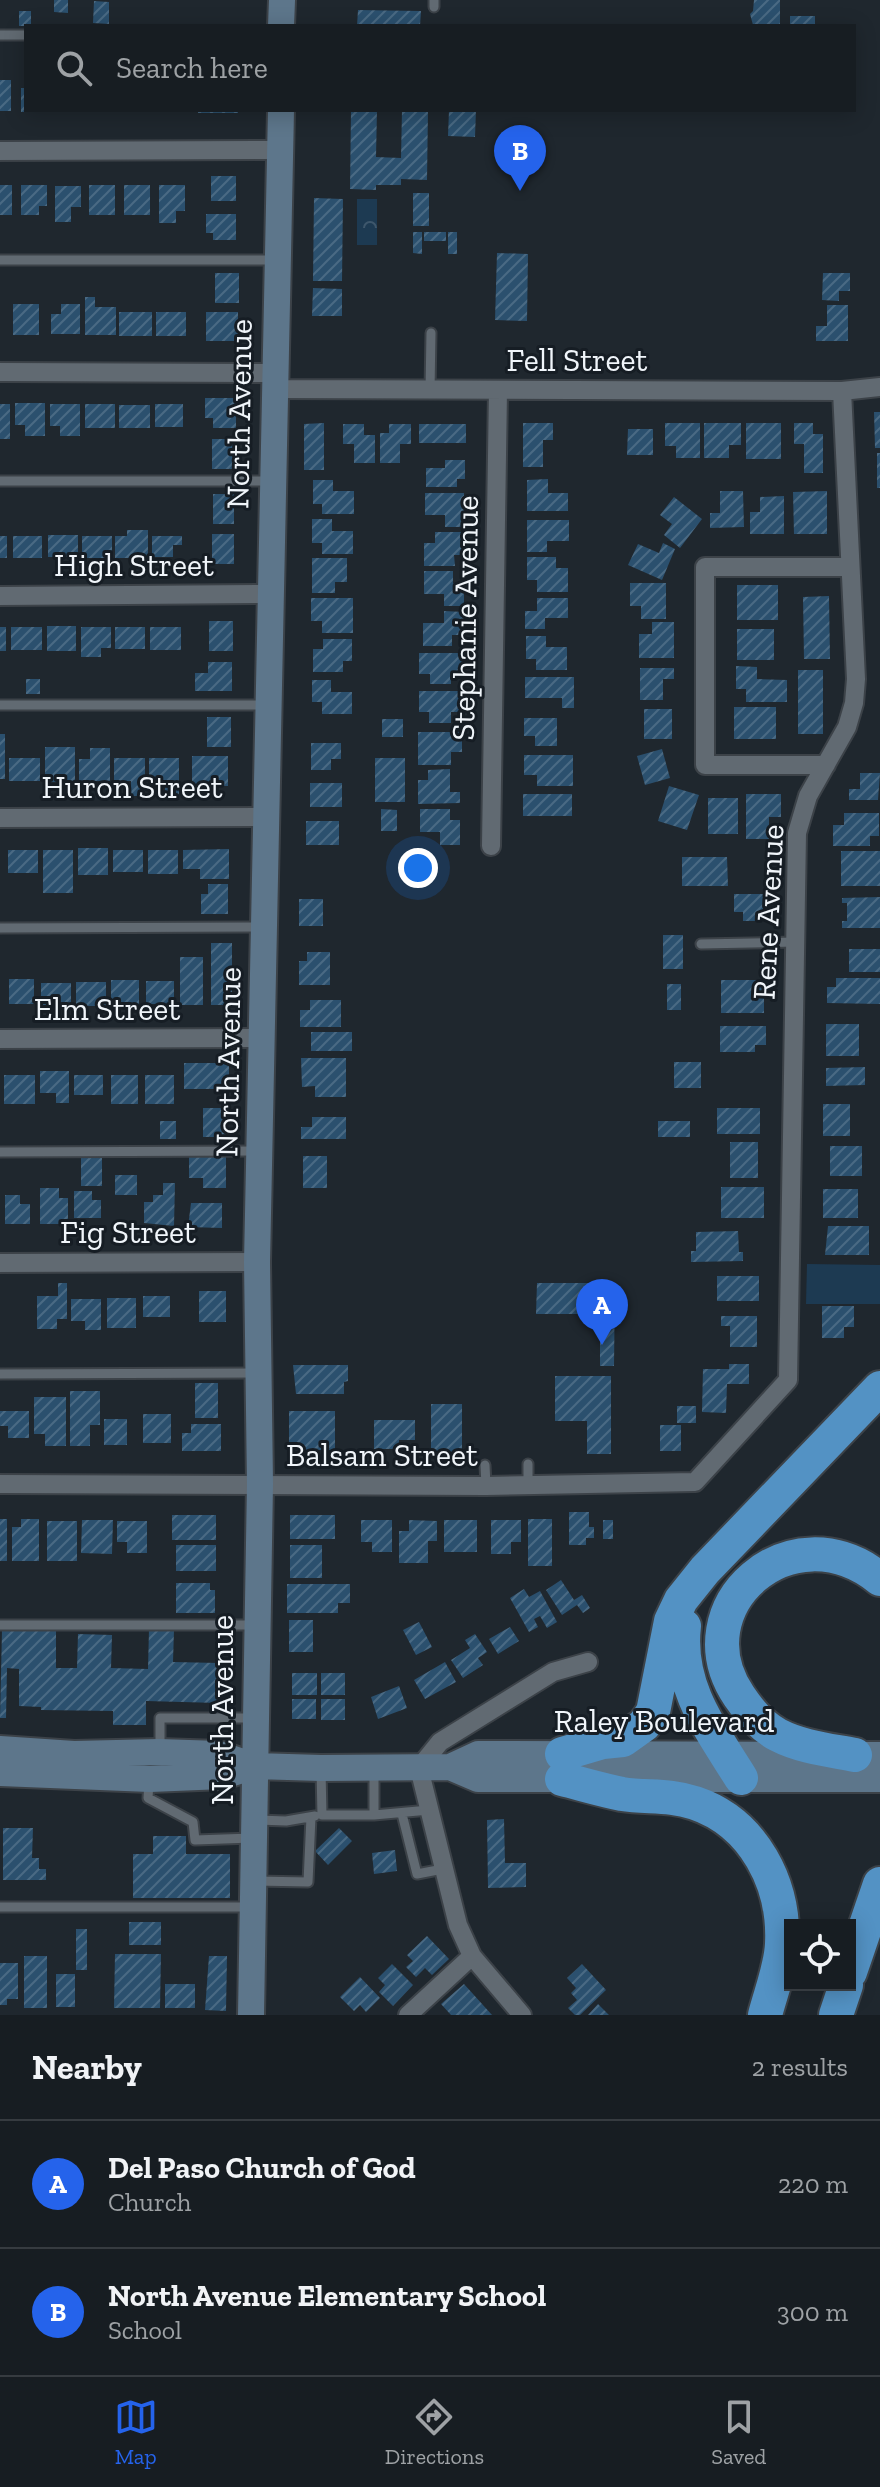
<!DOCTYPE html>
<style>
body{margin:0;font-family:"Zilla Slab",serif;background:#20262a;color:#f1f3f6}
.controls{position:absolute;right:24px;bottom:24px;display:grid;overflow:hidden;border-radius:0px;box-shadow:0 4px 20px #0003}
.controls button{width:72px;height:72px;display:grid;place-items:center;padding:0;border:0;border-bottom:2px solid #363b40;background:#171d22;color:#f1f3f6;font:40px sans-serif}
.you{position:absolute;left:418px;top:868px;width:28px;height:28px;margin:-20px;border:6px solid #fff;border-radius:50%;background:#1a73e8;box-shadow:0 0 0 12px #1a73e833}
.badge{display:grid;place-items:center;width:52px;height:52px;border-radius:50%;background:#2563eb;color:#fff;font-size:26px;font-weight:700}
.pin{position:absolute;translate:-50% -66px;filter:drop-shadow(0 2px 4px #0008)}
.pin::after{content:'';position:absolute;top:42px;width:28px;height:24px;background:inherit;clip-path:polygon(0 0,100% 0,50% 100%)}
.list{margin:0;padding:0;list-style:none}
h2{display:flex;justify-content:space-between;align-items:center;height:104px;margin:0;padding:0 32px;font-size:34px}
h2 small{font-size:26px;font-weight:400;color:#9ea2a5}
.list li{display:grid;grid-template-columns:52px 1fr auto;gap:24px;align-items:center;box-sizing:border-box;height:128px;padding:0 32px;border-top:2px solid #363b40}
.list b{display:block;font-size:30px;white-space:nowrap}
.list p{margin:0;font-size:26px;white-space:nowrap;color:#9ea2a5}
.list em{font-size:26px;font-style:normal;color:#9ea2a5}
.icon{flex:none;width:44px;height:44px;fill:none;stroke:currentColor;stroke-width:2;stroke-linecap:round;stroke-linejoin:round}
.map{position:relative;flex:none;width:880px;height:2015px;overflow:hidden}
.search{position:absolute;background:#171d22;box-shadow:0 4px 20px #0003;left:24px;right:24px;top:24px;height:88px;display:flex;align-items:center;gap:20px;box-sizing:border-box;padding:0 28px;border-radius:0px;color:#9ea2a5;font-size:30px}
.sheet{height:360px;background:#171d22}
nav{display:flex;justify-content:space-around;align-items:center;box-sizing:border-box;height:112px;border-top:2px solid #363b40;background:#171d22;font-size:22px;color:#9ea2a5}
nav a{display:grid;justify-items:center;gap:4px}
nav .on{color:#2563eb}
.map>svg:first-child{display:block}
</style>
<div class="map">
<svg width="880" height="2015" viewBox="0 0 880 2015">
<defs>
<pattern id="park-crowns" width="20" height="18" patternUnits="userSpaceOnUse" patternTransform="scale(2)"><rect width="20" height="18" fill="#1d3a52"/><path d="M2 6a3 3 0 1 1 6 0M12 15a3 3 0 1 1 6 0" fill="none" stroke="#3e576c"/></pattern>
<pattern id="building-hatch" width="6" height="6" patternUnits="userSpaceOnUse" patternTransform="scale(2)"><rect width="6" height="6" fill="#2b506e"/><path d="M-1 1l2-2M0 6l6-6M5 7l2-2" fill="none" stroke="#4a6a84"/></pattern>
</defs>
<rect width="100%" height="100%" fill="#1f272e"/>
<path fill="#1d3a52" d="M807,1264L880,1265V1304H806Z"/>
<path fill="url(#park-crowns)" d="M357,199H377V245H357Z"/>
<path fill="url(#building-hatch)" d="M54,0H68V13L54,12Z
M754,0H780V26L753,25L750,14L753,11Z
M94,1L109,2V24L93,23Z
M358,10L421,11L420,26H357Z
M19,11H31V26H19Z
M790,16H815V26H790Z
M0,80H11V111H0Z
M21,88H26V112H21Z
M198,110H238V113H198Z
M351,110H377L376,157L401,158L402,110H428L427,180L401,179V185H376V190L350,189Z
M449,110H476L475,137L448,136Z
M211,176H236V201H211Z
M0,185H12V215H0Z
M21,185H47V206H39V215H21Z
M89,185H115V215H89Z
M124,185H150V215H124Z
M159,185H185V211H176V223H159Z
M55,186H81V207H71V222H55Z
M413,193H429V226H413Z
M314,198L343,199L342,281H313Z
M206,214H236V240H213V233H206Z
M413,232H422V254L413,253Z
M424,232H446V241H424Z
M448,232H457V254H448Z
M497,253L528,254L527,321L495,320Z
M215,273H239V303H215Z
M823,273H850V291H839V301L822,300Z
M313,288L342,289V316H312Z
M85,297H95V307H116V335H85Z
M13,304H39V335H13Z
M61,304H80V334H51V314H61Z
M827,305H848V341H816V326H827Z
M119,312H152V336H119Z
M156,312H186V336H156Z
M206,312H238V341H206Z
M205,398H236V428H213V418H205Z
M15,403H45V436H25V425H15Z
M0,404H10V439H0Z
M50,404H80V436H60V426H50Z
M85,404H115V428H85Z
M155,404H183V427H155Z
M119,405H150V428H119Z
M874,412H880V448H875Z
M324,423V470H304V424Z
M523,423H553V440H543V467H523Z
M665,423H700V458H676V446H665Z
M704,423H741V445H729V458H704Z
M746,423H781V459H746Z
M794,423H813V434H823V473H804V444H794Z
M343,424H364V435H375V463H354V444H343Z
M389,424H411V444H400V463H380V433H389Z
M419,424H466V443H419Z
M628,429H653V455H627Z
M212,439H235V469H212Z
M877,453H880V488H877Z
M445,460H465V479H457V487H426V468H445Z
M548,479V493H568V511H527V480Z
M313,480H333V491H354V514H322V504H313Z
M720,491H743L744,527L710,528V513H720Z
M827,491V534H794L793,492Z
M425,493H464V527H445V515H425Z
M213,494H234V524H213Z
M784,496V534H750V512H760V497Z
M674,497L702,519L680,548L664,535L672,524L660,515Z
M312,519H332V531H353V554H322V543H312Z
M527,520H569V541H547V552H527Z
M127,530H148V558H115V536H127Z
M435,532H464L465,555H454L455,566H424V543H435Z
M212,534H234V564H212Z
M48,535H78V557H48Z
M0,536H7V558H0Z
M13,536H42V558H13Z
M82,536H112V558H82Z
M152,536H182V545H173V557H152Z
M663,543L675,549L662,580L628,565L638,544L659,553Z
M527,557H556V568H568V592H537V580H527Z
M312,558H347V582H335V593H312Z
M424,571H453V583H464V606H444V594H424Z
M630,583H666V619H641V606H630Z
M737,585H778V620H737Z
M829,596L830,659H804L803,597Z
M311,598H353V633H322V621H311Z
M537,598H568V618H545V629H525V611H537Z
M444,611L464,612L463,635H452V646H423V623H444Z
M209,621H233V651H209Z
M652,622H674V658H639V634H652Z
M47,626H76V651H47Z
M0,627H6V651H0Z
M11,627H42V650H11Z
M81,627H111V648H101V657H81Z
M115,627H145V649H115Z
M150,627H181V650H150Z
M737,629H774V660H737Z
M526,636H546V647H567V670H536V659H526Z
M323,639H352V661H343V672H313V649H323Z
M419,653H463V674H451V684H430V674H419Z
M208,662H232V691H195V673H208Z
M736,666L757,667V679L787,680V702H746V689H736Z
M640,668H674V679H663V700H640Z
M798,670H823V734H798Z
M525,677H574V708H562V698H525Z
M26,679H40V694H26Z
M312,680H331V692H352V714H322V702H312Z
M419,691H462V712H451V723H429V712H419Z
M734,707H776V739H734Z
M644,709H672V739H644Z
M207,717H231V747H207Z
M524,718H557V746H535V736H524Z
M382,719H403V737H382Z
M418,732H462V752H451V765H418Z
M0,734H5V779H0Z
M311,743H341V759H331V770H311Z
M45,747H75V782H45Z
M90,748H110V781H79V759H90Z
M662,749L670,778L645,785L637,756Z
M524,755H573V786H537V775H524Z
M192,756H228V786H192Z
M9,758H40V781H9Z
M114,758H145V796H131V781H114Z
M149,758H179V796H165V781H149Z
M375,758H405V802H375Z
M450,769V792H460V803L418,804V780H428V770Z
M860,773H880L878,800H849V789H860Z
M310,783H342V807H310Z
M669,786L699,795L687,830L658,821Z
M523,794H572V816H523Z
M746,794H781V817H769V839H746Z
M708,798H738V834H708Z
M381,809L397,810V831H381Z
M420,809H450V820H460V845H440V832H420Z
M844,813H879V836H870V846H833V825H844Z
M306,821H339V845H306Z
M78,848H108V875H78Z
M229,849V879H200V869H183V850Z
M8,850H38V873H8Z
M43,850H73V893H43Z
M113,850H143V872H113Z
M148,850H178V874H148Z
M841,851H880V886H841Z
M682,857H727L728,886H682Z
M208,884H228V914H201V894H208Z
M734,894H763V921H743V912H734Z
M880,897V928H842V921H847V903H842V898Z
M299,899H323V926H299Z
M663,935H683V969H663Z
M211,943H232V1005H211Z
M849,949H880V972H849Z
M307,952H330V985H299V961H307Z
M180,957H203V1005H180Z
M836,978H880V1004L827,1003V987H836Z
M9,979H34V1004H9Z
M111,980H139V1005H111Z
M721,980H764V1013H721Z
M146,981H174V1004H146Z
M76,982H106V1006H76Z
M41,983H71V1007H41Z
M667,984H681V1010H667Z
M310,1000H341V1027H300V1010H310Z
M826,1024H859V1056H826Z
M720,1026H766V1045H755V1052H720Z
M311,1032H352V1051H311Z
M301,1058H346V1097H315V1086L302,1087Z
M674,1062H701V1088H674Z
M184,1063H229V1089H184Z
M865,1067V1085L826,1086V1068Z
M40,1071H69V1103H56V1093H40Z
M4,1075H35V1104H4Z
M74,1075H103V1095H74Z
M111,1075H138V1104H111Z
M145,1075H174V1104H145Z
M823,1104H850V1136H823Z
M203,1108H226V1137H203Z
M717,1108H760V1134H717Z
M312,1117H346V1139H301V1127H312Z
M160,1121H176V1139H160Z
M658,1121H690V1137H658Z
M730,1142H758V1178H730Z
M830,1146H862V1176H830Z
M303,1156H327V1188H303Z
M189,1157H226V1188H203V1178H189Z
M81,1158H102V1186H81Z
M115,1175H137V1195H115Z
M163,1183H175L174,1226L144,1223V1202H153V1195H163Z
M721,1187H764V1218H721Z
M40,1188H59V1198H68V1224H40Z
M823,1189H858V1218H823Z
M74,1191H92V1200H101V1218H74Z
M5,1195H20V1204H30V1224H5Z
M191,1203H222V1228L188,1227Z
M828,1226H869V1255H825Z
M738,1231L739,1252H743V1261L691,1262V1251H696V1232Z
M717,1276H759V1301H717Z
M58,1283H67V1319H57V1329H37V1296H58Z
M537,1283H615L614,1366H600V1314H536Z
M199,1291H226V1322H199Z
M143,1296H170V1317H143Z
M107,1298H136V1328H107Z
M71,1299H101V1330H85V1321H71Z
M822,1306H854V1327H844V1338H822Z
M721,1316H757V1347H730V1326H721Z
M729,1364H749V1384H727L726,1413L702,1412L703,1369H729Z
M293,1365H348V1381L344,1382V1394H296Z
M555,1376H611V1454H587V1421H555Z
M195,1383H218V1418H195Z
M70,1391H100V1425H90V1446H70Z
M34,1397H66V1446H45V1434H34Z
M431,1404H462V1452H431Z
M677,1406H696V1423H677Z
M0,1411H29V1438H8V1426H0Z
M289,1411H335V1450H289Z
M143,1414H171V1443H143Z
M104,1419H127V1445H104Z
M374,1420H415V1440H399V1449H374Z
M191,1424H221V1451H182V1433H191Z
M660,1425H681V1451H660Z
M569,1512H589V1527H594V1538H586V1545H569Z
M172,1515H216V1540H172Z
M290,1515H335V1539H290Z
M0,1519H7V1561H0Z
M21,1519H39V1561H12V1527H21Z
M528,1519H552V1566H528Z
M82,1520H113L112,1554L81,1553Z
M361,1520H392V1552H372V1542H361Z
M409,1520L437,1521V1541H428V1563H399V1531H409Z
M444,1520H477V1552H444Z
M491,1520H521V1542H511V1554H491Z
M603,1520H613V1539H603Z
M47,1521H77V1561H47Z
M117,1521H147V1553H127V1542H117Z
M176,1545H216V1571H176Z
M290,1545H322V1578H290Z
M561,1580L574,1600L582,1595L590,1608L583,1613L577,1605L562,1615L546,1590Z
M176,1583H210V1590H215V1613H176Z
M287,1584H350V1603H338V1613H287Z
M524,1589L529,1597L540,1591L557,1622L547,1628L540,1616L534,1619L538,1627L529,1632L510,1598Z
M289,1620H313V1652H289Z
M419,1622L432,1647L416,1655L403,1630Z
M510,1627L519,1641L498,1654L489,1639Z
M149,1629L174,1630L173,1662L219,1663L218,1703L146,1701V1725H113V1711L41,1710V1707L19,1706V1669L7,1668L6,1718H0L2,1630L56,1631V1668H77L78,1634L112,1635L111,1668L148,1669Z
M475,1634L487,1652L478,1658L483,1665L463,1678L451,1660L470,1648L465,1640Z
M445,1662L456,1682L425,1699L414,1680Z
M292,1673H317V1695H292Z
M321,1673H345V1695H321Z
M399,1686L407,1708L378,1719L371,1697Z
M292,1699H316V1719H292Z
M321,1699H345V1720H321Z
M504,1819L505,1863H526V1887L488,1888L487,1820Z
M3,1828H33L32,1858H39V1869H46V1880H3Z
M339,1828L352,1841L328,1865L315,1851Z
M153,1836H186V1854H230V1898H133V1854H153Z
M395,1850L397,1871L374,1874L372,1853Z
M129,1922H161V1945H129Z
M76,1929H87V1970H76Z
M427,1936L449,1959L432,1975L425,1968L416,1977L406,1967L413,1961L407,1955Z
M115,1954H161L160,2008H114Z
M24,1956H47V2008H24Z
M209,1956H227L226,2011L205,2010Z
M0,1963H18V1999H7V2005H0Z
M392,1964L413,1985L393,2006L379,1992L385,1985L378,1978Z
M582,1964L606,1990L580,2015H575L568,2008L577,2000L571,1993L576,1988L567,1978Z
M56,1974H75V2007H56Z
M360,1977L380,1998L366,2012L360,2005L354,2011L340,1997Z
M165,1984H195V2008H165Z
M464,1984L492,2015H451L441,2004Z
M598,2004L609,2015H588Z"/>
<g fill="none" stroke-linecap="round" stroke-linejoin="round">
<defs>
<path id="lane" d="M434,0V7
M0,35H26
M0,260H277
M430,390L431,333
M0,481H271
M0,705H266
M0,928L262,927
M701,944L795,942
M0,1152L256,1151
M0,1374L255,1373
M528,1464V1485
M485,1465L486,1486
M0,1625H256
M160,1749V1718H254
M321,1770L322,1815H374V1771
M149,1782L148,1798L193,1822L195,1840L252,1838
M402,1814L417,1874L443,1869
M374,1815L429,1810
M258,1820L286,1821L315,1816
M256,1881L308,1882L311,1817
M0,1907H251"/>
<path id="street" d="M0,151L280,150
M0,372L274,373
M274,389L842,391L880,387
M0,596L269,594
M826,765H705V567H849
M0,818L265,817
M491,846L498,390
M0,1039L262,1038
M0,1263L257,1262
M0,1484L486,1486L695,1482L788,1380L797,833L808,796L847,727L854,703L856,679L842,391
M408,2015L472,1956
M522,2015L472,1956L458,1925L419,1768L440,1742L553,1672L588,1662"/>
<path id="secondary" d="M281,26L282,0
M0,1749L74,1754L159,1752L219,1754L255,1766L321,1768L450,1767L478,1754L880,1755
M450,1767L478,1779H880
M0,1773L150,1779L223,1776L255,1766
M251,2015L260,1484L257,1262L281,110"/>
<path id="highway" d="M684,1626C677,1686 711,1730 741,1778
M562,1754L603,1742L623,1740L644,1725L653,1712L671,1621L681,1600L705,1570L880,1388
M855,1755C829,1750 801,1747 778,1735C761,1726 749,1711 739,1696C679,1607 791,1507 880,1579
M562,1779C582,1784 602,1790 622,1794C647,1798 669,1794 695,1803C754,1823 785,1884 782,1944C781,1967 771,1992 765,2015
M850,1972L880,1884
M836,2015L846,1985"/>
</defs>
<use href="#lane" stroke="#3c4248" stroke-width="13"/>
<use href="#street" stroke="#3c4248" stroke-width="22"/>
<use href="#secondary" stroke="#3c4248" stroke-width="30"/>
<use href="#highway" stroke="#3c4248" stroke-width="38"/>
<use href="#lane" stroke="#616a72" stroke-width="9"/>
<use href="#street" stroke="#616a72" stroke-width="18"/>
<use href="#secondary" stroke="#5d768b" stroke-width="26"/>
<use href="#highway" stroke="#5392c4" stroke-width="34"/>
</g>
<g text-anchor="middle" dominant-baseline="central" stroke-width="6" stroke-linejoin="round" paint-order="stroke">
<g font-size="32" fill="#f0f5fa" stroke="#161d24">
<text x="577" y="360">Fell Street</text>
<text transform="translate(239 414) rotate(-89)">North Avenue</text>
<text x="134" y="565">High Street</text>
<text transform="translate(465 618) rotate(-89)">Stephanie Avenue</text>
<text x="132" y="787">Huron Street</text>
<text transform="translate(768 912) rotate(-87)">Rene Avenue</text>
<text x="107" y="1009">Elm Street</text>
<text transform="translate(228 1062) rotate(-89)">North Avenue</text>
<text x="128" y="1232">Fig Street</text>
<text x="382" y="1455">Balsam Street</text>
<text transform="translate(222 1710) rotate(-90)">North Avenue</text>
<text x="664" y="1721">Raley Boulevard</text>
</g>
</g>
</svg>
<div class="controls">
<button><svg class="icon" aria-label="locate" viewBox="0 0 24 24"><circle cx="12" cy="12" r="6"/><path d="M12 2v4M12 18v4M2 12h4M18 12h4"/></svg></button>
</div>
<div class="you"></div>
<div class="pin badge" style="left:602px;top:1345px">A</div>
<div class="pin badge" style="left:520px;top:191px">B</div>
<div class="search"><svg class="icon" aria-label="search" viewBox="0 0 24 24"><circle cx="10" cy="10" r="6"/><path d="M15 15l6 6"/></svg>Search here</div>
</div>
<section class="sheet">
<h2>Nearby<small>2 results</small></h2>
<ul class="list">
<li><span class="badge">A</span><div><b>Del Paso Church of God</b><p>Church</p></div><em>220 m</em></li>
<li><span class="badge">B</span><div><b>North Avenue Elementary School</b><p>School</p></div><em>300 m</em></li>
</ul>
</section>
<nav>
<a class="on"><svg class="icon" aria-label="map" viewBox="0 0 24 24"><path d="M3 6l6-2 6 2 6-2v14l-6 2-6-2-6 2zM9 4v14M15 6v14"/></svg>Map</a>
<a><svg class="icon" aria-label="directions" viewBox="0 0 24 24"><path d="M12 3l9 9-9 9-9-9zM9 14v-3h6M13 9l2 2-2 2"/></svg>Directions</a>
<a><svg class="icon" aria-label="saved" viewBox="0 0 24 24"><path d="M7 4h10v16l-5-4-5 4z"/></svg>Saved</a>
</nav>
